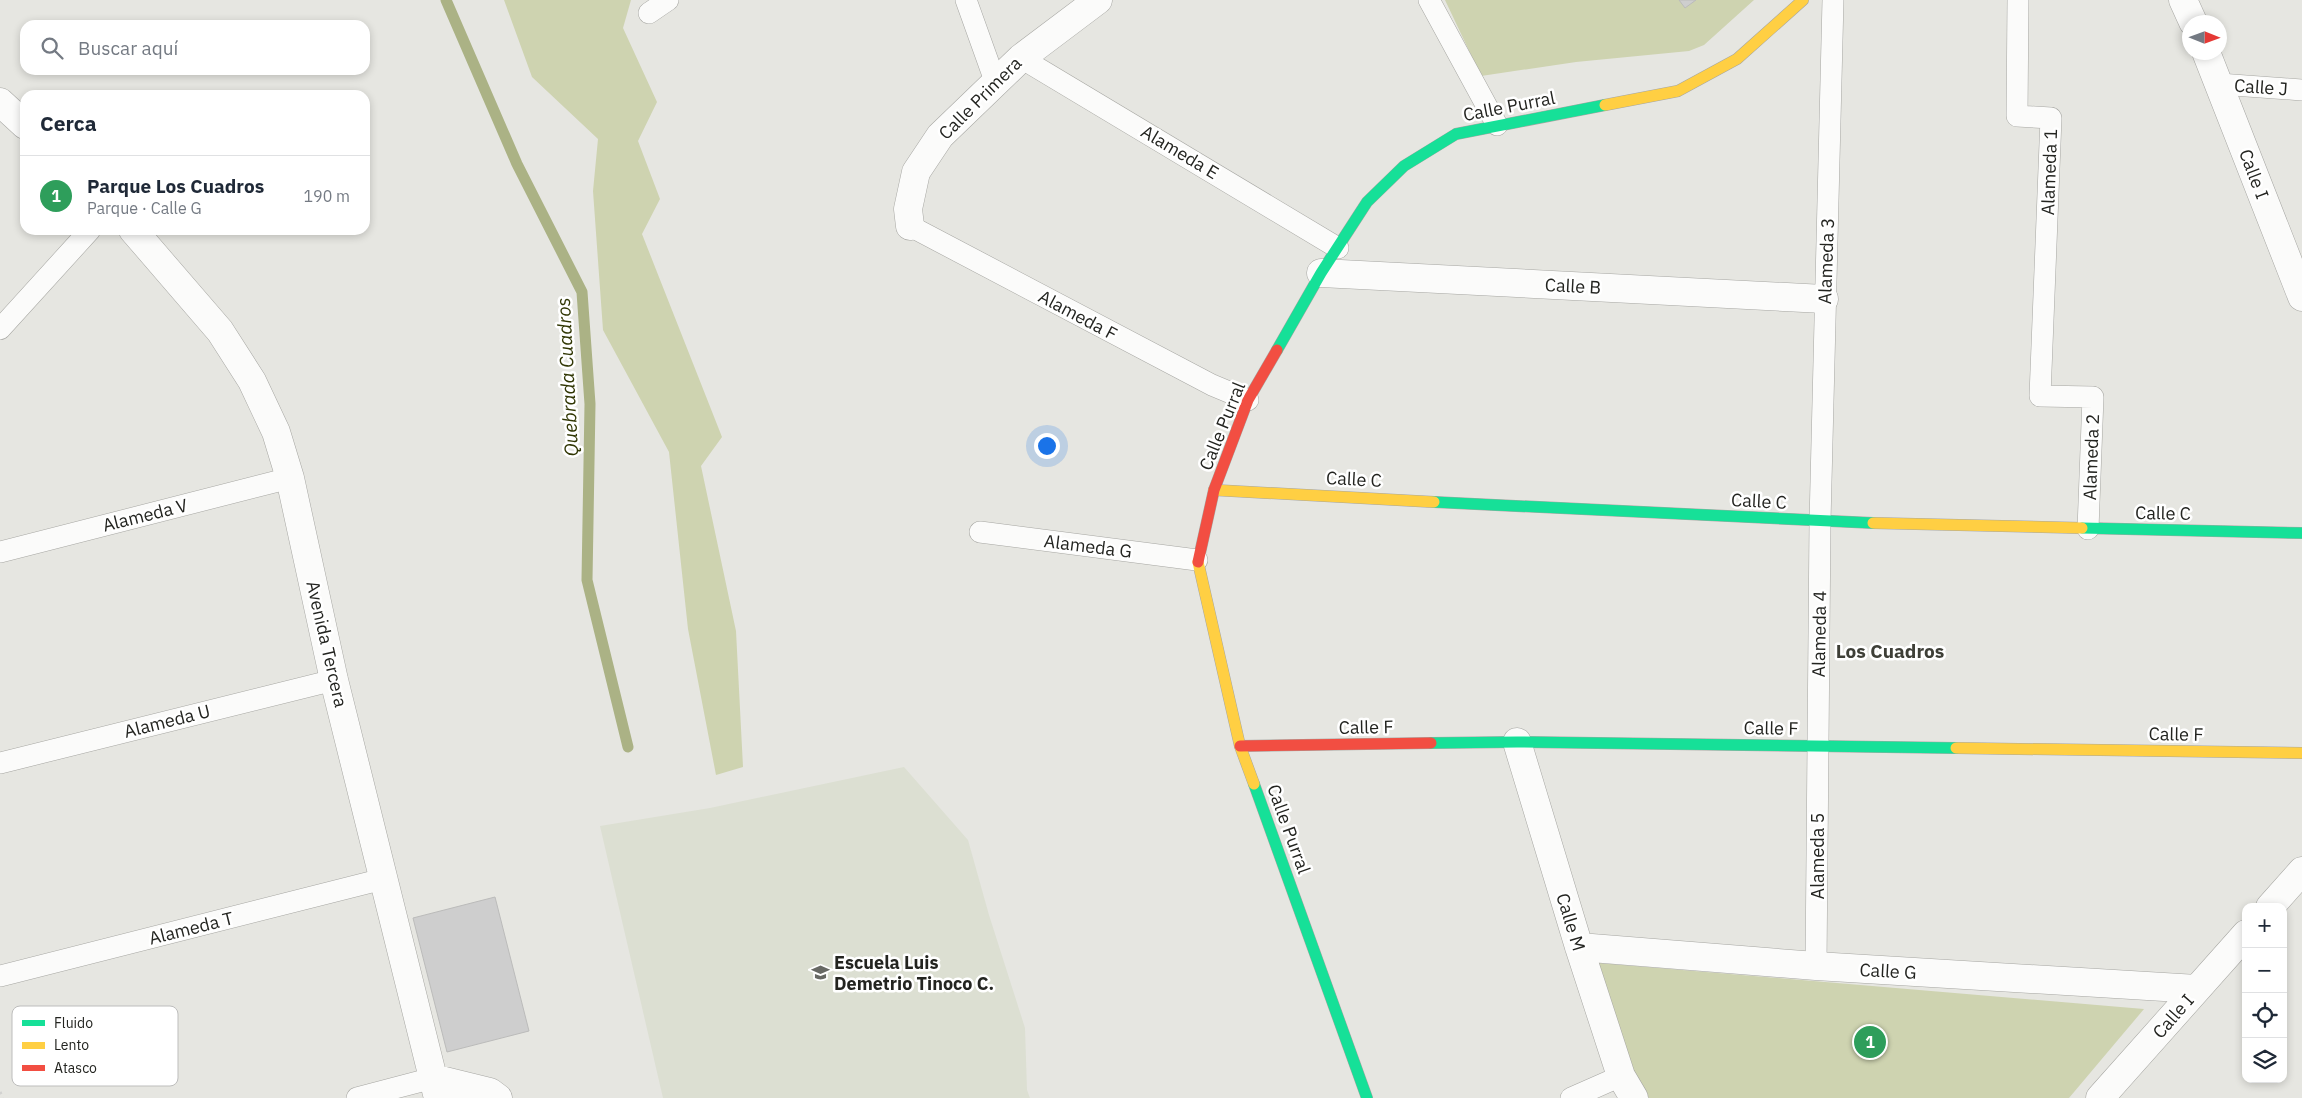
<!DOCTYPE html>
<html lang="es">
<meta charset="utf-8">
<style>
body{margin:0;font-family:"IBM Plex Sans",sans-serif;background:#f2f2f3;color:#1f2937}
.controls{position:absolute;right:15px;bottom:15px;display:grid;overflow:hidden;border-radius:10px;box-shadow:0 2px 8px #0003}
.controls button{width:45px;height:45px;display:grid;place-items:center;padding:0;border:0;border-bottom:1px solid #e0e1e3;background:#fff;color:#1f2937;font:25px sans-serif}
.compass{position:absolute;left:2182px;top:15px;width:45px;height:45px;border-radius:50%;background:#fff;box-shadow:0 2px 8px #0003;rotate:91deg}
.you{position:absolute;left:1046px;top:445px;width:18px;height:18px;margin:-12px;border:4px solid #fff;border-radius:50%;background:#1a73e8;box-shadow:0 0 0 8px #1a73e833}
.badge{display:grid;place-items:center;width:32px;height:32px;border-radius:50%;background:#ea580c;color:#fff;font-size:16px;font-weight:700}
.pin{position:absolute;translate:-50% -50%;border:2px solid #fff;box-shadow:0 1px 5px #0006}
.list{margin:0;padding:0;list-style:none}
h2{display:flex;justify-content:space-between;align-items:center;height:65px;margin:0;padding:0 20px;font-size:21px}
h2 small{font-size:16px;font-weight:400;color:#747a83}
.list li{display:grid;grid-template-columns:32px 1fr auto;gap:15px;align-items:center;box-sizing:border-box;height:80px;padding:0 20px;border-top:1px solid #e0e1e3}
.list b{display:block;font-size:19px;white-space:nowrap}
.list p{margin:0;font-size:16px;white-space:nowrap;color:#747a83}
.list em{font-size:16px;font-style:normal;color:#747a83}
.icon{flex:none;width:28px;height:28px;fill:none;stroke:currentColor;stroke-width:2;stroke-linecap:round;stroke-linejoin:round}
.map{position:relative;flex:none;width:2302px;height:1098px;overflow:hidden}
.search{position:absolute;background:#fff;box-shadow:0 2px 8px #0003;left:20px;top:20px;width:350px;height:55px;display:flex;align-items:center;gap:12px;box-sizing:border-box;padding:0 18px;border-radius:15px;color:#747a83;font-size:19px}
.panel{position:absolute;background:#fff;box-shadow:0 2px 8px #0003;left:20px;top:90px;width:350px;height:145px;border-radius:15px}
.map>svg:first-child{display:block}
</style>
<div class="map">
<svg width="2302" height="1098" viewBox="0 0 2302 1098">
<rect width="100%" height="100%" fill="#e6e6e1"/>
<path fill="#dcdfd2" d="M904,767L968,840L989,915L1025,1028L1027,1090L1030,1098H663L600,826L710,808Z"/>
<path fill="#ced3b0" d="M504,0H631L623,28L657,102L638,141L660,199L642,234L722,437L701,466L736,631L743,767L716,775L688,629L669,452L603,330L593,191L598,139L532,77Z
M1445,0H1754L1704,45L1689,51L1576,62L1481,76Z
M1599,963L2144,1009L2069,1098H1649L1634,1075Z"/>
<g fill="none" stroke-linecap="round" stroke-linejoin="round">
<path stroke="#abb285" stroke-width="11" d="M446,0L517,164L582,292L590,404L587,580L628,747"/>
</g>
<path fill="#cecece" stroke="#bbbbba" d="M1679,0H1696L1685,8Z
M495,897L529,1031L447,1052L413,918Z"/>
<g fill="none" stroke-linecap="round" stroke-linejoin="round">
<defs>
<path id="lane" d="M966,0L995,81
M1429,0L1497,125
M2018,0L2017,116L2051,118L2040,396L2093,397L2088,529
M649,13L668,0
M1021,58L1338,248
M2219,84L2302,90
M910,226L1212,385L1248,400
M0,329L90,230
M980,532L1197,560
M0,552L290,478
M0,763L334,680
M1816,966L1820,522L1833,0
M0,976L383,879
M357,1098L433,1078
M1571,1098L1621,1076"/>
<path id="street" d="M2183,0L2193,22
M2206,52L2302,297
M0,102L25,125
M910,226L908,209L916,172L940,136L1021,58L1098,0
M133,230L220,331L252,381L276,432L290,478L334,680L438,1098
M1321,273L1824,299
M1517,742L1579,947L1621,1076L1634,1098
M2270,907L2302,871
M1579,947L1816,966L2197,989
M433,1078L490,1092L498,1098
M2100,1098L2246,934"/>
<path id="fast" d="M1277,350L1321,273L1367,202L1404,166L1456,134L1605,105
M1434,502L1873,523
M2082,528L2302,533
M1431,743L1517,742L1956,748
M1254,784L1367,1098"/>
<path id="slow" d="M1605,105L1678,91L1737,59L1803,0
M1214,490L1434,502
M1873,523L2082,528
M1198,562L1240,746L1254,784
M1956,748L2302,753"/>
<path id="jam" d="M1198,562L1214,490L1248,400L1277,350
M1240,746L1431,743"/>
</defs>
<use href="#lane" stroke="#a6a6a2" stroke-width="22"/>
<use href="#street" stroke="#a6a6a2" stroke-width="29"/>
<use href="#fast" stroke="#a6a6a2" stroke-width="12"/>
<use href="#slow" stroke="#a6a6a2" stroke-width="12"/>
<use href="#jam" stroke="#a6a6a2" stroke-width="12"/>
<path stroke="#d2d2d0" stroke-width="3" stroke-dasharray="2.5 4" stroke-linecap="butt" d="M0,1092L3,1098"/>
<use href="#lane" stroke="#fbfbfa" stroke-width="21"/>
<use href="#street" stroke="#fbfbfa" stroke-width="28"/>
<use href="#fast" stroke="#16e098" stroke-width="11"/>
<use href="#slow" stroke="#ffcf43" stroke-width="11"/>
<use href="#jam" stroke="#f24e42" stroke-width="11"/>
</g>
<defs>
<symbol id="school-bare" viewBox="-9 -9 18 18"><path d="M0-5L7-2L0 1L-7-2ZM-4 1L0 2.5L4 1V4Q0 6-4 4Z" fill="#676864" stroke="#fff" stroke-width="2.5" paint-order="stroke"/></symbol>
</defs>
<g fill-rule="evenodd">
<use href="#school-bare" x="808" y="960" width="25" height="25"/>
</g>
<g text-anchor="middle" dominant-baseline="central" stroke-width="5" stroke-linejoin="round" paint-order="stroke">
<g font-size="18" fill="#232420" stroke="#fff">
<text transform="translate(2261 87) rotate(4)">Calle J</text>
<text transform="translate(980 98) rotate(-45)">Calle Primera</text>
<text transform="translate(1509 106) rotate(-11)">Calle Purral</text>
<text transform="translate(1180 152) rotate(31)">Alameda E</text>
<text transform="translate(2049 172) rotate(-88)">Alameda 1</text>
<text transform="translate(2254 174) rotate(69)">Calle I</text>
<text transform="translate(1826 261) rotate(-88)">Alameda 3</text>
<text transform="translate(1573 286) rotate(3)">Calle B</text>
<text transform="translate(1078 315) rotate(28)">Alameda F</text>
<text transform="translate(1222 426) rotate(-68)">Calle Purral</text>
<text transform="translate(2091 457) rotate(-88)">Alameda 2</text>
<text transform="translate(1354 479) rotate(3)">Calle C</text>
<text transform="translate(1759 501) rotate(3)">Calle C</text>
<text transform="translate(2163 513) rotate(1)">Calle C</text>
<text transform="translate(145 515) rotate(-14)">Alameda V</text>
<text transform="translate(1088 546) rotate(7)">Alameda G</text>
<text transform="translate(1819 634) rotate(-89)">Alameda 4</text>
<text transform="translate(327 644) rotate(77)">Avenida Tercera</text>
<text transform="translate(167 721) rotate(-14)">Alameda U</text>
<text transform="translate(1366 727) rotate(-1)">Calle F</text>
<text transform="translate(1771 728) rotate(1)">Calle F</text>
<text transform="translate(2176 734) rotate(1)">Calle F</text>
<text transform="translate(1289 829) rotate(70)">Calle Purral</text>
<text transform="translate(1817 856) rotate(-90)">Alameda 5</text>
<text transform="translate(1571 922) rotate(73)">Calle M</text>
<text transform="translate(191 928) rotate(-14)">Alameda T</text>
<text transform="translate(1888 971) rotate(3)">Calle G</text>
<text transform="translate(2173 1016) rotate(-49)">Calle I</text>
</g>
<g font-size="18" font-weight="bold" fill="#232420" stroke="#fff" text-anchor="start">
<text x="834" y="962">Escuela Luis<tspan x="834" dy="21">Demetrio Tinoco C.</tspan></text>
</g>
<g font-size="19" font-style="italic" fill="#313704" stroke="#fff">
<text transform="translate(567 377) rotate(-93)">Quebrada Cuadros</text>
</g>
<g font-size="19" font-weight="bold" fill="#3e3f37" stroke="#fff">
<text x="1890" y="651">Los Cuadros</text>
</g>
</g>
<rect x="12" y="1006" width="166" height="80" rx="8" fill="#fff" stroke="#bdbdbc" stroke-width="1"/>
<rect x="22" y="1020" width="23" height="6" fill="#16e098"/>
<rect x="22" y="1042" width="23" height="7" fill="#ffcf43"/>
<rect x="22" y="1065" width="23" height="6" fill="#f24e42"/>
<g font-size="14" fill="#232420">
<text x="54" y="1028">Fluido</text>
<text x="54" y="1050">Lento</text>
<text x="54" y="1073">Atasco</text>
</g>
</svg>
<div class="controls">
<button>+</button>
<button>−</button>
<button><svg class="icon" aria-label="locate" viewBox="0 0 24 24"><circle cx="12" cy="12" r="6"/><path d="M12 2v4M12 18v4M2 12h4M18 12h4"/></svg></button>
<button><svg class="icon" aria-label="layers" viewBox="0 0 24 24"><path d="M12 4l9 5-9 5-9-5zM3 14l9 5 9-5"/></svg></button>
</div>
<svg class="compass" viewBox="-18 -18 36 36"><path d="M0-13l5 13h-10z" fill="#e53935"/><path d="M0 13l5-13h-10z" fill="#747a83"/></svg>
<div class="you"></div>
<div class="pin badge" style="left:1870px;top:1042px;background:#2e9e5b">1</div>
<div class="search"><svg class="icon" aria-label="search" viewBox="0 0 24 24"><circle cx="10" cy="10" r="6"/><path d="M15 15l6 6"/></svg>Buscar aquí</div>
<section class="panel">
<h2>Cerca<small></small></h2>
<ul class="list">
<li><span class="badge" style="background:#2e9e5b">1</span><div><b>Parque Los Cuadros</b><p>Parque · Calle G</p></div><em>190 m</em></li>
</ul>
</section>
</div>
